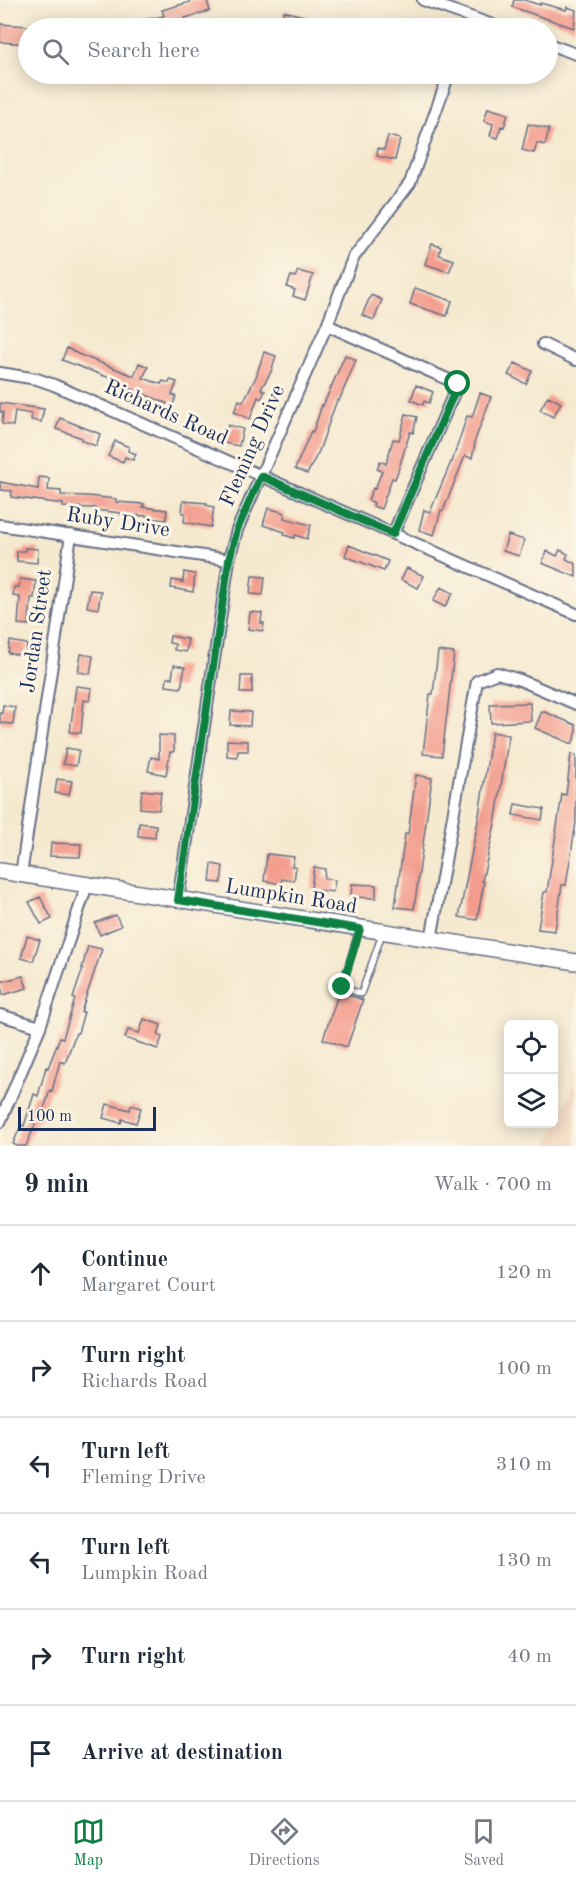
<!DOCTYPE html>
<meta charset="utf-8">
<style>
body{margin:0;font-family:"Old Standard TT",serif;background:#f2f2f3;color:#1f2937}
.controls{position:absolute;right:18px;bottom:18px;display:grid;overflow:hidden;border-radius:9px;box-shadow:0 3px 15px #0003}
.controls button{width:54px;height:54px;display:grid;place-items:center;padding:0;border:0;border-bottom:2px solid #e0e1e3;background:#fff;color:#1f2937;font:30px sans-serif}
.scale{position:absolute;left:18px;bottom:15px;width:138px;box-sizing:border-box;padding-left:6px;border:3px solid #1b2f5e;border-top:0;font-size:16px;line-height:21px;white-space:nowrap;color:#1b2f5e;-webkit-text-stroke:4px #fcf5e5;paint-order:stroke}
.stop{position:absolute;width:18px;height:18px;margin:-14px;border:4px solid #0b8043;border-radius:50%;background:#fff}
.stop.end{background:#0b8043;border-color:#fff;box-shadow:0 2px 6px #0008}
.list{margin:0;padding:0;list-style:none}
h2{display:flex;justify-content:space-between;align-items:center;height:78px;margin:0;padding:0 24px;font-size:26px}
h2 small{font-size:20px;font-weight:400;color:#747a83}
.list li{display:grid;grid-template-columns:39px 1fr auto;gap:18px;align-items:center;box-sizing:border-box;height:96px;padding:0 24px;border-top:2px solid #e0e1e3}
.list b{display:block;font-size:22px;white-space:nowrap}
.list p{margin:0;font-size:20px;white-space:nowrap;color:#747a83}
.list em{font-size:20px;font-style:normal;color:#747a83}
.icon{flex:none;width:33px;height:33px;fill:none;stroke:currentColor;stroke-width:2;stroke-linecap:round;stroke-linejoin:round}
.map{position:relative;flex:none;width:576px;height:1146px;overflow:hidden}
.search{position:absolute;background:#fff;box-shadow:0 3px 15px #0003;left:18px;right:18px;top:18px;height:66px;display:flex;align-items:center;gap:15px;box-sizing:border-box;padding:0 21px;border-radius:33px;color:#747a83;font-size:22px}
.sheet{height:654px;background:#fff}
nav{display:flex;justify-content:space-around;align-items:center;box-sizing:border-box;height:84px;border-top:2px solid #e0e1e3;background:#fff;font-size:16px;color:#747a83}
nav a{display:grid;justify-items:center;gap:3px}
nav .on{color:#0b8043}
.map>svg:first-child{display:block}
</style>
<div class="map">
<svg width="576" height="1146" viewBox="0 0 576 1146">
<rect width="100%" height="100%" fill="#fcf5e5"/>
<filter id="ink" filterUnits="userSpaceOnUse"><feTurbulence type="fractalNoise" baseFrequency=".0167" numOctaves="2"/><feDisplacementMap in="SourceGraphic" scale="12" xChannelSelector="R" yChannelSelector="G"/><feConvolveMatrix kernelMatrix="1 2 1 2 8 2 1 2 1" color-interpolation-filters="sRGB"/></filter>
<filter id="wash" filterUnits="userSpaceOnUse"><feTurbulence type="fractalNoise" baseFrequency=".008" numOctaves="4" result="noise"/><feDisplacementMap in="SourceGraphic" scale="24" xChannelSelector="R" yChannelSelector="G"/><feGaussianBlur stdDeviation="1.35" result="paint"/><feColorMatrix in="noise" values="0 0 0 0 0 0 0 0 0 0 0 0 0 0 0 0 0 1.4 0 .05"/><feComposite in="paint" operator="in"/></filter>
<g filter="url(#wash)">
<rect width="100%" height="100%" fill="#f5e9cf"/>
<path fill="#f1d5bd" d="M576,1081V1146H547Z"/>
<g id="blocks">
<path fill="#f39c8d" d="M189,0H207L210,11L185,18L187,23L177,25L175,19L155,25L156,28H134L132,22L164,16L162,10L190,2Z
M514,0H524L540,5V3L566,10L567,7L576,10L574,28L512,7Z
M284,11L307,17L304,28H287L288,24L281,23Z
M0,24L28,26V44L0,42Z
M488,108L508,114L504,127L501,126L498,138L490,136L493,124L484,121Z
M528,124L549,129L545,145L537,143L534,153L522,150Z
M388,136L400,139L395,160L377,156L378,148L384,150Z
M432,244L441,247L439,255L454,260L449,272L425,264Z
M298,271L313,275L305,300L293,296L295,290L287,287L291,276L295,277Z
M415,288L452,301L447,316L410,304Z
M371,295L382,300L374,320L362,315Z
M67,348L78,354L134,376L139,363L148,367L143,378L161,384L163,381L169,383L170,380L177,382L172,395L176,396L173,406L129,388L130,386L107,377L62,360Z
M264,352L276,356L271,372L261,389L265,391L261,399L258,397L250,419L234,412L239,400L243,402L256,377Z
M345,355L356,360L339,401L337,400L319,451L307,474L295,469L311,431L313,432L322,405L323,406Z
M515,363L532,371L526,384L508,375Z
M416,385L433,392L429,403L424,401L423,405L411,400Z
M480,393L491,397L474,443L475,444L472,458L465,456L443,511L441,510L434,535L419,530L424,510L430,512L451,462H452L467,416L472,417Z
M548,396L561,403L553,417L540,410Z
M0,403L44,409L41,422L31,420L32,414L15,411L13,426L2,424L3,412H0Z
M406,414L417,417L413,433L410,432L398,471L395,479L392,478L381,509L373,506L374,503L368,500L373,488L375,489L382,471L377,469L380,461L386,464L393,439L399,440Z
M60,418L100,434L96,446L81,440L82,438L56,429Z
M228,425L243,429L239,446L223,443Z
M115,441L129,447L128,451L136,454L133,460L125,457L123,462L108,456Z
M39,477L49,478L48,490L61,491V495L88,496L116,499V502L144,504L143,507L167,510L166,520L149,518V516L121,515V513L95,510V508L63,507V504L11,497L12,491L0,490V482L38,489Z
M183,501L207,503L206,505L214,507L211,527L184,522L185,513H182Z
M268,508L285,513L284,518L311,525L307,539L295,535L294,538L284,535L285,532L263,525Z
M508,535L524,540L519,556L503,551Z
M349,545L388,561L384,571L345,556Z
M25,548L38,549L37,563L17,561V551H25Z
M560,550L568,554L566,559L576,564V577L542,563L547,551L557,556Z
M407,568L424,576L418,588L401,580Z
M184,572L195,574L193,592L171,588L172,580L183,582Z
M252,576L265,577L263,595L250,594Z
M20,579L36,581L34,598H31L29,625L18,624L20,597L13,596L14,587H19Z
M441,587L453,593L445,607L433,601Z
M90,590L101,591L98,609L87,607Z
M250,612L262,613L261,623H264L263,631L248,629Z
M170,636L188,639L186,652L174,650L175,644L169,643Z
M10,641L27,644L25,656L8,653Z
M438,651L454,653L442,756L423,754L430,694H433Z
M81,654L93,656L90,674L78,672Z
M174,665L185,667L181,688L166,686L167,678H172Z
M241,676H252V693H240Z
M76,686L92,688L90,701L84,700L81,733L70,732Z
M530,703L531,721L491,723L490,704Z
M3,705L15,707L13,724L0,723V713H2Z
M231,711L251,712L250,726L230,725Z
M542,711L576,725V735L572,744L535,728Z
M492,732L509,735L495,824L482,881L484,882L477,920L459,917L478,821Z
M159,735L174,736V752H170L166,775L148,771L151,757L159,759Z
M227,740L248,741V751H238L237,757L227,756Z
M66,748L79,750L76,766L63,764Z
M571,754L576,755V822L566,885H562L555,931L538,929L544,892H547L562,794L566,795Z
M416,775L432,778L414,909L395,907L405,834H408Z
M57,779L72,781L69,795L55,793Z
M142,790L161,792L159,810L140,808Z
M515,804L544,809L542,820L513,815Z
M139,823L156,825L155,838L138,836Z
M51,843L81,844L80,857L50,856Z
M267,854L294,857L292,866L296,867L294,881L282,879L281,884L264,881Z
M212,864L223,866L221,883L210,882Z
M314,867L325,869L324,878L335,880L333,892L311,889Z
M352,884L376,885V898L351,897Z
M40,897L52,919L41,924L29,902Z
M116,915L121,926L100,935L95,923Z
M27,936L40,940L33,961L21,958Z
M88,946L102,949L81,1012H84L78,1033H76L65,1063L60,1061L52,1091L50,1090L40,1121L37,1120L26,1146H17L13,1144L21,1125L24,1126L34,1094L38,1096L46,1067L48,1068L60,1037L63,1038L75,999L73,998L83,968H82Z
M23,976L27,988L3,995L0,982Z
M339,992L363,1000L347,1047L323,1039Z
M144,1019L161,1025L158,1035L162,1037L158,1049L125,1038L128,1030L139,1033Z
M107,1104L130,1110L131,1105L141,1108L136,1123L122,1119L121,1123L103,1118Z"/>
</g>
</g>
<g filter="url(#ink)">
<use href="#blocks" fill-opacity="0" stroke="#677086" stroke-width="1.5"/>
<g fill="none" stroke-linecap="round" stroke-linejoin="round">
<defs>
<path id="service" d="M359,930L342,987L361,994L382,934"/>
<path id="minor" d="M423,0L501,28
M548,44L576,54
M327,325L458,384L393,534
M543,344L576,360
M0,373L37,379L54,385L576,614
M0,525L229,560
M21,875L71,535
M178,900L229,560L237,530L327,325L353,258L410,183L449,74
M431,940L477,681L497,673L520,680L576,704
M0,1015L40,1027
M0,1122L40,1027L87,885"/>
<path id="secondary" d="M0,871L576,962"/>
</defs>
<use href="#service" stroke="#677086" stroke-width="8"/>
<use href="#minor" stroke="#677086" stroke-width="14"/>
<use href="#secondary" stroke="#677086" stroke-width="18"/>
<use href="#service" stroke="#fff" stroke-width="5"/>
<use href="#minor" stroke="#fff" stroke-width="10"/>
<use href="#secondary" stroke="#fff" stroke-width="15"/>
</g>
</g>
<g fill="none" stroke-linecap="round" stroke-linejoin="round" filter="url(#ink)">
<path stroke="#0b8043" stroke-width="8" d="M342,987L360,929L178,900L229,560L237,530L261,476L393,534L458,384"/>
</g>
<g text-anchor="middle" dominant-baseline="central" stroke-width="6" stroke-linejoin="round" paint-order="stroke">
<g font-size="21" fill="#1b2f5e" stroke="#fcf5e5">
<text transform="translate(166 413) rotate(24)">Richards Road</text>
<text transform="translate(253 446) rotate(-66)">Fleming Drive</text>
<text transform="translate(118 523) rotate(9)">Ruby Drive</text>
<text transform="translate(37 631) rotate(-82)">Jordan Street</text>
<text transform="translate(291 897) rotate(9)">Lumpkin Road</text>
</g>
</g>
</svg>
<div class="controls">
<button><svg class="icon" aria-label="locate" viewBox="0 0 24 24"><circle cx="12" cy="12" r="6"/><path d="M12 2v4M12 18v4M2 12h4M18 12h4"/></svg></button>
<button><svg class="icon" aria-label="layers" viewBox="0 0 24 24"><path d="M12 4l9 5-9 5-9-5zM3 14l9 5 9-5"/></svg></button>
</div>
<div class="scale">100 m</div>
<div class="stop" style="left:458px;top:384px"></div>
<div class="stop end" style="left:342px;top:987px"></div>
<div class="search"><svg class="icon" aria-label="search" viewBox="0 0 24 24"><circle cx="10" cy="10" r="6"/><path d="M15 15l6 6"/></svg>Search here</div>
</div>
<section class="sheet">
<h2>9 min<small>Walk · 700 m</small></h2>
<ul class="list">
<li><svg class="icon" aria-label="ahead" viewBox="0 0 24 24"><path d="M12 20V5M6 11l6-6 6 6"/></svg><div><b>Continue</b><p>Margaret Court</p></div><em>120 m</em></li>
<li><svg class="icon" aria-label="right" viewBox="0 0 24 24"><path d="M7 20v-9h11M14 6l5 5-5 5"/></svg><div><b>Turn right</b><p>Richards Road</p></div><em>100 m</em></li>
<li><svg class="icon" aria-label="left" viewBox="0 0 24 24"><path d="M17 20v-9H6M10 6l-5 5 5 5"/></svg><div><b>Turn left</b><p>Fleming Drive</p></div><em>310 m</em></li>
<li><svg class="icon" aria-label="left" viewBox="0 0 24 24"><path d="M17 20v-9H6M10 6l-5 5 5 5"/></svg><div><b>Turn left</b><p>Lumpkin Road</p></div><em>130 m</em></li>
<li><svg class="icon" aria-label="right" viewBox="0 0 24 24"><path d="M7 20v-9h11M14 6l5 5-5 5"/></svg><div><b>Turn right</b></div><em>40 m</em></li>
<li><svg class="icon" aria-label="arrive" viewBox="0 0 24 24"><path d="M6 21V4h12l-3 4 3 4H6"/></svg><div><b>Arrive at destination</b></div></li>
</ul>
</section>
<nav>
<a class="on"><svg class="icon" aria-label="map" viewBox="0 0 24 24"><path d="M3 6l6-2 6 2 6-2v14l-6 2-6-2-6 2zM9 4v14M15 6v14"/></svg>Map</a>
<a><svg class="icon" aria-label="directions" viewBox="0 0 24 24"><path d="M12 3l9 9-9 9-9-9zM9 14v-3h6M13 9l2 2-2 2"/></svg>Directions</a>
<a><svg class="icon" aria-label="saved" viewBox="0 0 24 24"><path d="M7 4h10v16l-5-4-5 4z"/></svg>Saved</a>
</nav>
